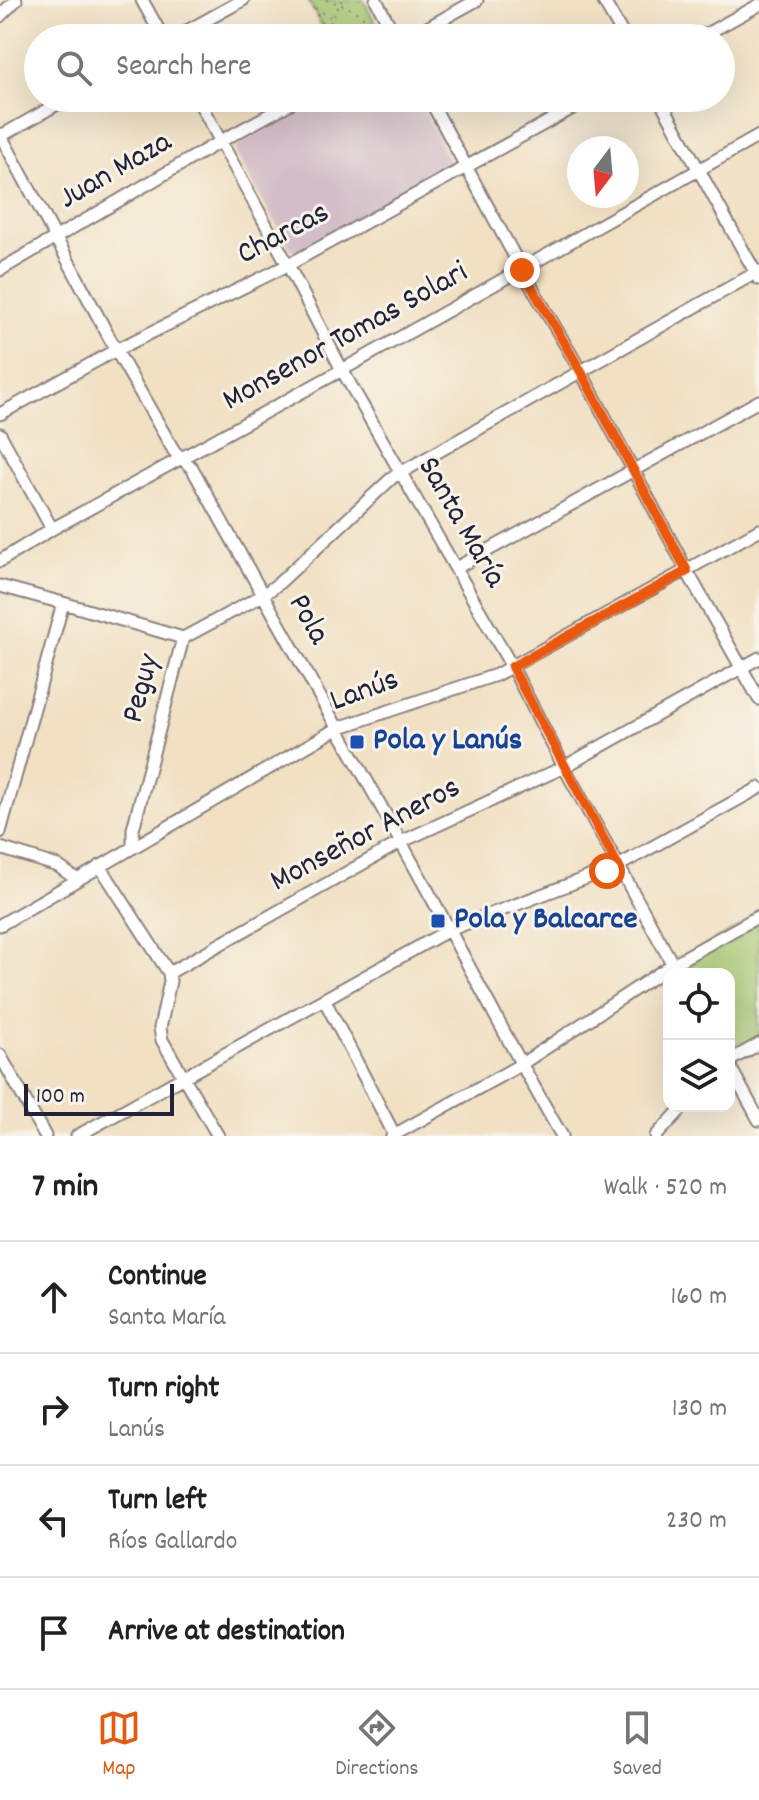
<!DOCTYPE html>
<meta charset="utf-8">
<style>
body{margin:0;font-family:Dekko,sans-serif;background:#f6f6f6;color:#202124}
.controls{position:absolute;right:24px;bottom:24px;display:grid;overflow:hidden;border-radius:16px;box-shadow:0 8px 32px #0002}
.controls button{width:72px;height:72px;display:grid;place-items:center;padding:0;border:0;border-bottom:2px solid #e0e0e0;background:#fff;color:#202124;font:40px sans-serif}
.compass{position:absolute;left:567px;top:136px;width:72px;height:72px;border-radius:50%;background:#fff;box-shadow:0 8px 32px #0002;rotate:196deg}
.scale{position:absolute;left:24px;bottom:20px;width:150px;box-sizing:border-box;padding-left:8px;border:4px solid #22223b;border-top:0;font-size:22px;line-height:28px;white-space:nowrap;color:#22223b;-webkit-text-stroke:6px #f7f3e8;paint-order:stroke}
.stop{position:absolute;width:24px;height:24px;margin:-18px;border:6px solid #ea580c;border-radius:50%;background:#fff}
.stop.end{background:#ea580c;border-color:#fff;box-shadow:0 2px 8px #0008}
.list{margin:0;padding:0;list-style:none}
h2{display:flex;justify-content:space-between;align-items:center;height:104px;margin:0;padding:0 32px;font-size:34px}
h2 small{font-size:26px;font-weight:400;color:#757577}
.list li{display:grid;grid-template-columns:52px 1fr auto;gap:24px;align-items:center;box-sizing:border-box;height:112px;padding:0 32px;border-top:2px solid #e0e0e0}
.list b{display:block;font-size:30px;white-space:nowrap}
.list p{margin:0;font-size:26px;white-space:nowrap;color:#757577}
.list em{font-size:26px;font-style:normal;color:#757577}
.icon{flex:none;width:44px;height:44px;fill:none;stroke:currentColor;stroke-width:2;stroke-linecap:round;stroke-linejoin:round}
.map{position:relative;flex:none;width:759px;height:1136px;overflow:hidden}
.search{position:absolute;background:#fff;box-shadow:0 8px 32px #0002;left:24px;right:24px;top:24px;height:88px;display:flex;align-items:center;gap:20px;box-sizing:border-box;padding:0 28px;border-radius:44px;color:#757577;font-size:30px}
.sheet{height:552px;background:#fff}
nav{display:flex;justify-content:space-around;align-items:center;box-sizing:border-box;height:112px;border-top:2px solid #e0e0e0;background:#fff;font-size:22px;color:#757577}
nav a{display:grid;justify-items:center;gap:4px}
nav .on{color:#ea580c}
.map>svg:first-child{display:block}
</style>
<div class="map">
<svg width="759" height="1136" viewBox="0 0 759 1136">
<rect width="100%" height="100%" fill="#f7f3e8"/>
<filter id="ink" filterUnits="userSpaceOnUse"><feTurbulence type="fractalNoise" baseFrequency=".0125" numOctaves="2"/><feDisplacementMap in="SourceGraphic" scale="16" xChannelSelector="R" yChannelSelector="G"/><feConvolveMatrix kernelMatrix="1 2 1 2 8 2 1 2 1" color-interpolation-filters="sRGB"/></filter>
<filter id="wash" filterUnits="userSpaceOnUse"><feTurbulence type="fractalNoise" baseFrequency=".006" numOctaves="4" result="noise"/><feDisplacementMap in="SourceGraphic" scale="32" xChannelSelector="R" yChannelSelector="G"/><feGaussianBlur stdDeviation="1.8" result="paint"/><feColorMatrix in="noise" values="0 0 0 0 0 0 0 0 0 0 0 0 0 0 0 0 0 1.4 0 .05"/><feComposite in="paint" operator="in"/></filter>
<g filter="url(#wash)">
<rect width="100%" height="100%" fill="#f1e0c2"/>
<path fill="#d2bdc8" d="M323,98H417L449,162L448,167L299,252L290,248L236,153L237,145Z"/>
<path fill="#a2c46c" stroke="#627354" stroke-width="2" d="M308,0H363L384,38H328Z
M759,916V1044L729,1061V974H678L673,964Z"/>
</g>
<g filter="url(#ink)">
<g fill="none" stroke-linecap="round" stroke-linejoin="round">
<defs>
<path id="minor" d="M142,0L163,38
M376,0L396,38
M603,0L625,38
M0,16L16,0
M174,38L243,0
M409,38L477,0
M699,38L759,5
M197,98L288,265L342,370L512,667L564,767L678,974
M429,98L522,270L580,370L687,571L759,699
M659,98L759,279
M0,134L116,350L174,451L192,468C273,613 354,757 434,902C477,980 517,1059 562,1136
M1,136L68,98
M0,270L221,141L300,98
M0,414L116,350L288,265L591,98
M0,434L52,529
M0,561L52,529L342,370L759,136
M456,568L759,401
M0,586L63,603L183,638
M183,638L263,595L278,584L393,477L759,271
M0,832L63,603
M133,846V829L183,638
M0,848L58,866L76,879
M100,866L169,973L170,981L160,1028L162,1040L218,1136
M0,925L338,728L496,675L759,530
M169,973L401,842L564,767L759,658
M324,999L395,1136
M0,1055L45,1136
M729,1061L759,1044
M729,1065L759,1120
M77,1136L449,930L618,866L759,788
M392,1136L520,1065L673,964L759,916
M656,1136L684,1106"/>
</defs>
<use href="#minor" stroke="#8a817e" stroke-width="15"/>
<path stroke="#8a817e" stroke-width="2" stroke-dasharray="2 6" stroke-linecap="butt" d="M309,0L327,32
M326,0C355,8 364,15 383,38
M315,8L330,17
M330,22L344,23L353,29
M330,38L327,28L342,0
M338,38L343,30C351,27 358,30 361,38"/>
<use href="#minor" stroke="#fff" stroke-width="11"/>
</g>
</g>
<g fill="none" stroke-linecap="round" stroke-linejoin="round" filter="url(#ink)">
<path stroke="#ea580c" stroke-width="10" d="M522,270L580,370L687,571L512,667L618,866L607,871"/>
</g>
<g fill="#1a4fb4" stroke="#f7f3e8" stroke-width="3">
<rect x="349" y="734" width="16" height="16" rx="4"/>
<rect x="430" y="913" width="16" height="16" rx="4"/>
</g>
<g text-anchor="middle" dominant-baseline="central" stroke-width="6" stroke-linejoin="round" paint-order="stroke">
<g font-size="32" fill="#22223b" stroke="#f7f3e8">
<text transform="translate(116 172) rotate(-30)">Juan Maza</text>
<text transform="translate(284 235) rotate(-28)">Charcas</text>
<text transform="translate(346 338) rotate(-29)">Monsenor Tomas Solari</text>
<text transform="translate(460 523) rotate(60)">Santa María</text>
<text transform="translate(307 620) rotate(61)">Pola</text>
<text transform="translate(143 689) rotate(-75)">Peguy</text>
<text transform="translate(365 692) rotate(-20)">Lanús</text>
<text transform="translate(366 836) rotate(-28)">Monseñor Aneros</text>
</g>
<g font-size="32" font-weight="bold" fill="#164399" stroke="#f7f3e8" text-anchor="start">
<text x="373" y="742">Pola y Lanús</text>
<text x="454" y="921">Pola y Balcarce</text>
</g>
</g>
</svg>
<div class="controls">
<button><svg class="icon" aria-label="locate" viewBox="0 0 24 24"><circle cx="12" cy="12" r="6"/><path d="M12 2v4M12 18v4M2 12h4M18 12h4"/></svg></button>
<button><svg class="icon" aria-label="layers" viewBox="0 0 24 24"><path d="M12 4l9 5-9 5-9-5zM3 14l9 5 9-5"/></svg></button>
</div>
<svg class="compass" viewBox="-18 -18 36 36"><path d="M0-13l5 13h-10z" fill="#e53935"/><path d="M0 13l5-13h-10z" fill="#757577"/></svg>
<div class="scale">100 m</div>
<div class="stop" style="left:607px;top:871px"></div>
<div class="stop end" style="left:522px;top:270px"></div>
<div class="search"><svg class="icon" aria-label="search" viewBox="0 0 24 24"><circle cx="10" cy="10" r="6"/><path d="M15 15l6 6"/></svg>Search here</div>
</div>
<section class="sheet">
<h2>7 min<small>Walk · 520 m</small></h2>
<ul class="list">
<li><svg class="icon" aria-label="ahead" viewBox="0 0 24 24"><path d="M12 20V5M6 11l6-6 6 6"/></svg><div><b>Continue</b><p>Santa María</p></div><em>160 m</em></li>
<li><svg class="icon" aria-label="right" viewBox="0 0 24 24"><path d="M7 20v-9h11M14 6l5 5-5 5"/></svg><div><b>Turn right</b><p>Lanús</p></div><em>130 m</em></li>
<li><svg class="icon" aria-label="left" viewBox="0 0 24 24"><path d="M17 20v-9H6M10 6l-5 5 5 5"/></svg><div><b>Turn left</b><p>Ríos Gallardo</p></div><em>230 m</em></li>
<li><svg class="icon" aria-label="arrive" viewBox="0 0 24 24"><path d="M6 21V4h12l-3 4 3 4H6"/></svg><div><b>Arrive at destination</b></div></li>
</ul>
</section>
<nav>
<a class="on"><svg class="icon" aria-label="map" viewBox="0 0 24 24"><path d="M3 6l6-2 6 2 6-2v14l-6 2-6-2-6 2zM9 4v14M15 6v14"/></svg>Map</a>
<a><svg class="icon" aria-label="directions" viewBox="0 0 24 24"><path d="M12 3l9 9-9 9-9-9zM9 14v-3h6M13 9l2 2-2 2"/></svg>Directions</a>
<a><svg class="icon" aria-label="saved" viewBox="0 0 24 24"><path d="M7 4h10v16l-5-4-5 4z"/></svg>Saved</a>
</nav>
